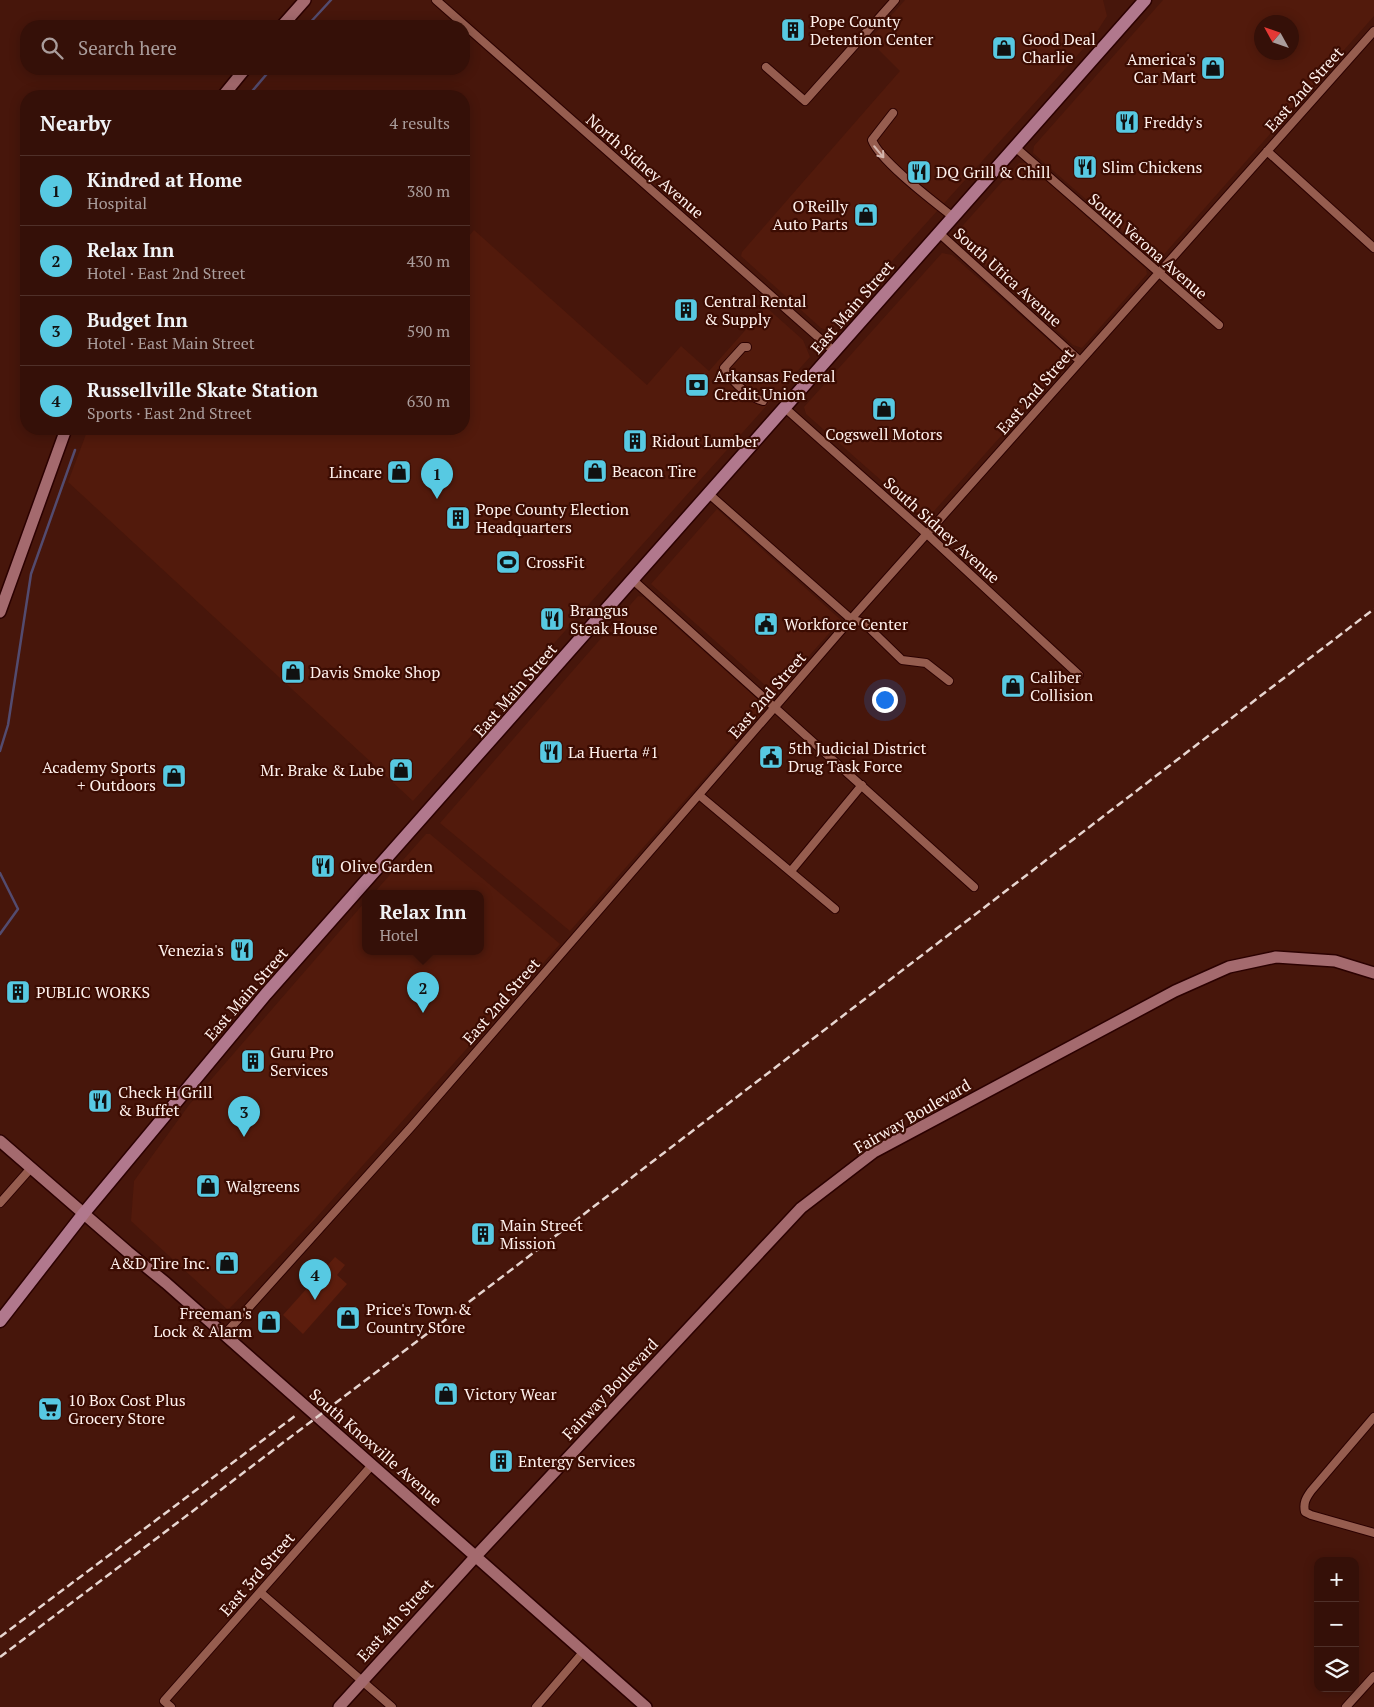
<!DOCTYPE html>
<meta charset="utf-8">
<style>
body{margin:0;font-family:"PT Serif",serif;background:#3d1912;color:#f1f3f6}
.controls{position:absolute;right:15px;bottom:15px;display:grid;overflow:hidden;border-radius:10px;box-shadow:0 2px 12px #0003}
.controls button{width:45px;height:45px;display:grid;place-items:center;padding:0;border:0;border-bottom:1px solid #4f3029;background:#351008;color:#f1f3f6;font:25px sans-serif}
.compass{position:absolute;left:1254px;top:15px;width:45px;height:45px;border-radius:50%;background:#351008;box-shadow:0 2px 12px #0003;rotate:310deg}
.you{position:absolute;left:884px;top:699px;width:18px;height:18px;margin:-12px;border:4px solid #fff;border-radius:50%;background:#1a73e8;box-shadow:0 0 0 8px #1a73e833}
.badge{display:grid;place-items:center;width:32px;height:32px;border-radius:50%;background:#57c9e2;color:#111;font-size:16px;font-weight:700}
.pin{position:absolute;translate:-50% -41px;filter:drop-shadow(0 1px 2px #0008)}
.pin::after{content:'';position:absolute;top:26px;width:18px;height:15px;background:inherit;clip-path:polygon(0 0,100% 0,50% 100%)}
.popup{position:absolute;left:362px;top:890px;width:122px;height:65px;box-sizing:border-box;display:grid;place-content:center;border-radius:10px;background:#351008;filter:drop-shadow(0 1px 4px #0005);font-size:16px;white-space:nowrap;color:#aa9d9c}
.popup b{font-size:19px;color:#f1f3f6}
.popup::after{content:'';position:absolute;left:50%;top:100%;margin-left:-10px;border:10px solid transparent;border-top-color:#351008}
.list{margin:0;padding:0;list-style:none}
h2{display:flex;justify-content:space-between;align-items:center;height:65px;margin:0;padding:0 20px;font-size:21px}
h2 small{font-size:16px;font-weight:400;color:#aa9d9c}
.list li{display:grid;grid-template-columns:32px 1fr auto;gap:15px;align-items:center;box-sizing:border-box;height:70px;padding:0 20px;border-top:1px solid #4f3029}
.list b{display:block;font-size:19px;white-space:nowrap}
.list p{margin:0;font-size:16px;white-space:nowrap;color:#aa9d9c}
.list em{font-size:16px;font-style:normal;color:#aa9d9c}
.icon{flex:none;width:28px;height:28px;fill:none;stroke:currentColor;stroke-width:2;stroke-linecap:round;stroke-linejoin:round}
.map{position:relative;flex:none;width:1374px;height:1707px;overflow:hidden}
.search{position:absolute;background:#351008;box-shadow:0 2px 12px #0003;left:20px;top:20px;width:450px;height:55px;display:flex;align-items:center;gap:12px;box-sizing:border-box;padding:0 18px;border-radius:20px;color:#aa9d9c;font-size:19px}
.panel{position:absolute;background:#351008;box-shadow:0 2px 12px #0003;left:20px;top:90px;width:450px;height:345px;border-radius:20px}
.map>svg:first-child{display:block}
</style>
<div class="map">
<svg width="1374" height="1707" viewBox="0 0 1374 1707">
<rect width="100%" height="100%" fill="#47160b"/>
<path fill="#521a0c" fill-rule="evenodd" d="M905,0H1103L1107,16L1092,39L829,331L821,328L741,256L742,252L900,71L869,40Z
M1163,0H1374V16L1159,260L1153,258L1033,153L1034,146ZM1292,22V52H1262V22Z
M1019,163H1026L1146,269L1147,274L1082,348L1073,345L956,239V233Z
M474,230L647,385L681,346L709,371L766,307L803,340L810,357L413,801L68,482L88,429H464V242Z
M942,253L952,255L1063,353L1067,362L926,520L806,414L804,407Z
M717,509L841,620L775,694L651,584Z
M638,596L643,597L763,704L764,710L570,931L440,823Z
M426,834H430L560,944L316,1218L228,1310L131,1221L134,1181L189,1105L365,902L366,952H480V894H373Z"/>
<path fill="#5c1d0d" d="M335,1257L345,1265L337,1275L347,1284L303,1334L283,1315Z"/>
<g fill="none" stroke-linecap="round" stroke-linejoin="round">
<path stroke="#534b6f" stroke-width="2.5" d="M307,26L331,0
M248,96L271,69
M81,433L82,429
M0,751L8,725L31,574L75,450
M0,873L18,909L0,934"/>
<defs>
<path id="street" d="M436,0L835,352
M766,67L805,101L895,0
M893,113L872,140C880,161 933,201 953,217
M1015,147L1219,325
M1267,151L1374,248
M939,233L1080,361
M747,347H743L724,368C734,383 746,396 763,401
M785,408L928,535L1079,675
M709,494L851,619L864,623L902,660L926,663L949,681
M633,580L974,887
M699,795L835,909
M791,871L862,785
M0,1203L31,1168
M224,1335L412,1126L851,619L1374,31
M1374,1417L1311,1491C1306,1498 1303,1503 1305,1512L1311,1515L1374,1533
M260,1592L392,1707
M171,1707L164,1701L372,1465
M536,1707L584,1651
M1346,1707L1374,1676"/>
<path id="secondary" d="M282,26L305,0
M223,96L245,69
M0,612L66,429
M0,1141L128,1252L166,1283L646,1707
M339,1707L476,1556L801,1208L874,1152L1175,991L1229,967L1276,957L1335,961L1374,973"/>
<path id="primary" d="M0,1321L84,1213L266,994L1145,0"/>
</defs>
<use href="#street" stroke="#2b0000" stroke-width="10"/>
<use href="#secondary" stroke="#2b0000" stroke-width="14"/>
<use href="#primary" stroke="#2b0000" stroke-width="15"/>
<use href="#street" stroke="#965d4f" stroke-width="8"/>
<use href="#secondary" stroke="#a46a6e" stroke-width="11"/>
<use href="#primary" stroke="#b1788d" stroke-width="12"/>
<path stroke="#e7d5d0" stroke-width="2.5" stroke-dasharray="8 4" stroke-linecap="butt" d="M0,1637L295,1416
M0,1657L494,1283L1374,609"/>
</g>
<defs><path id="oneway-shaft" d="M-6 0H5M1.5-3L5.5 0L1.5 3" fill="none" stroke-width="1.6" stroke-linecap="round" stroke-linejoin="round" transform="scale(1.25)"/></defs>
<use stroke="#d5b6ae" href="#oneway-shaft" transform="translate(879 152) rotate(50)"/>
<defs>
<symbol id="building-square" viewBox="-11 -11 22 22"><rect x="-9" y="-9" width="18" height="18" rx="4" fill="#57c9e2" stroke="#3c0c02"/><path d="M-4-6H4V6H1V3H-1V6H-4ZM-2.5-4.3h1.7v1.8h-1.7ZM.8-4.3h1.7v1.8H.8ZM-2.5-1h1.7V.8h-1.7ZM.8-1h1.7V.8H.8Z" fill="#111"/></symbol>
<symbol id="shop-square" viewBox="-11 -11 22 22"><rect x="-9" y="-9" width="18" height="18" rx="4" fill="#57c9e2" stroke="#3c0c02"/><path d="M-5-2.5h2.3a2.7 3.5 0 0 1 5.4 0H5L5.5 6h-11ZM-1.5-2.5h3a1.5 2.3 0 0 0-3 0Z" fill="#111"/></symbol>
<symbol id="restaurant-square" viewBox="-11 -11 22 22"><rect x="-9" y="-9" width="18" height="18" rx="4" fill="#57c9e2" stroke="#3c0c02"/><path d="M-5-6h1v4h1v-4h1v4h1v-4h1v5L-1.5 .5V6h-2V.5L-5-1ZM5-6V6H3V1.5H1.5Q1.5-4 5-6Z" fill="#111"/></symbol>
<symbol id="bank-square" viewBox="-11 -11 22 22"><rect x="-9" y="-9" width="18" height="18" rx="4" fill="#57c9e2" stroke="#3c0c02"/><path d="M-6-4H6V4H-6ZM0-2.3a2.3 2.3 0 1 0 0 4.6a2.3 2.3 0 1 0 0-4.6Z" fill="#111"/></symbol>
<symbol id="stadium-square" viewBox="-11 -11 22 22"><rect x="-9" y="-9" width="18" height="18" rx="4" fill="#57c9e2" stroke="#3c0c02"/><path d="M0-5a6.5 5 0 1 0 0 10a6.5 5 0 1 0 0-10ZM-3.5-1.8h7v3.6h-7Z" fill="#111"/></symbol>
<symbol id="civic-square" viewBox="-11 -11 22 22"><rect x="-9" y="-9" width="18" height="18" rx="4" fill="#57c9e2" stroke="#3c0c02"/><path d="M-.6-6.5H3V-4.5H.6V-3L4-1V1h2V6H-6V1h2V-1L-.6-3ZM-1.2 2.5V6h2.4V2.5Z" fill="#111"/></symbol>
<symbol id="supermarket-square" viewBox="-11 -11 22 22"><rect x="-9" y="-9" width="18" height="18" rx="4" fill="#57c9e2" stroke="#3c0c02"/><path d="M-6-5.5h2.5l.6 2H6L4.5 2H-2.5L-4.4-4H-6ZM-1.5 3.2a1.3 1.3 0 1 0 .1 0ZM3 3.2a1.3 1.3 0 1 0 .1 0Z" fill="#111"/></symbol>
</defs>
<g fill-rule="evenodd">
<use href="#building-square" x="779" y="16" width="28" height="28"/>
<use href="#shop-square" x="990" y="34" width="28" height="28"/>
<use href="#shop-square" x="1199" y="54" width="28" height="28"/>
<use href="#restaurant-square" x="1113" y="108" width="28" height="28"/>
<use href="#restaurant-square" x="1071" y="153" width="28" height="28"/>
<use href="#restaurant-square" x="905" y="158" width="28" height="28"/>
<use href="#shop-square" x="852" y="201" width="28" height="28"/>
<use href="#building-square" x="672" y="296" width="28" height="28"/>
<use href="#bank-square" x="683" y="371" width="28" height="28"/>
<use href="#shop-square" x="870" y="395" width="28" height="28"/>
<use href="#building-square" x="621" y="427" width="28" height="28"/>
<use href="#shop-square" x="581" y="457" width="28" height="28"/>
<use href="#shop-square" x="385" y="458" width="28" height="28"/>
<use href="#building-square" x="444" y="504" width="28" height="28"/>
<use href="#stadium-square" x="494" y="548" width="28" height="28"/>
<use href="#restaurant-square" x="538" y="605" width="28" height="28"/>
<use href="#civic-square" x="752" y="610" width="28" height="28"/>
<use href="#shop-square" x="279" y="658" width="28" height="28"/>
<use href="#shop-square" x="999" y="672" width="28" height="28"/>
<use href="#restaurant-square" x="537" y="738" width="28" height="28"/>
<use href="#civic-square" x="757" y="743" width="28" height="28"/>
<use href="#shop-square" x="387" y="756" width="28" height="28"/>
<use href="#shop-square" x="160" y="762" width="28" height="28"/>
<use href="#restaurant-square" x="309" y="852" width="28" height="28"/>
<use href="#restaurant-square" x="228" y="936" width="28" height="28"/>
<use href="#building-square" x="4" y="978" width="28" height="28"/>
<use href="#building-square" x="239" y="1047" width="28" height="28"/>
<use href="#restaurant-square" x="86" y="1087" width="28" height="28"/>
<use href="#shop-square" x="194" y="1172" width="28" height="28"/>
<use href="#building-square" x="469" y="1220" width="28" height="28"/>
<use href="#shop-square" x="213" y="1249" width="28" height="28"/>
<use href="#shop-square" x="334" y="1304" width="28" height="28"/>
<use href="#shop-square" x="255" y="1308" width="28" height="28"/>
<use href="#shop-square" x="432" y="1380" width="28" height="28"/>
<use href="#supermarket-square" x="36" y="1395" width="28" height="28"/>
<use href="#building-square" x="487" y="1447" width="28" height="28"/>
</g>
<g text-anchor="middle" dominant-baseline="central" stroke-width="4.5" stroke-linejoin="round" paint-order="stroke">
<g font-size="16" fill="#fff1ed" stroke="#3c0c02" text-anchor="start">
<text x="810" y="21">Pope County<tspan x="810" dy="18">Detention Center</tspan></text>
<text x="1022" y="39">Good Deal<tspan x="1022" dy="18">Charlie</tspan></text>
<text x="1196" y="59" text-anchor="end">America's<tspan x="1196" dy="18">Car Mart</tspan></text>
<text x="1144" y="122">Freddy's</text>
<text x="1102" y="167">Slim Chickens</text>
<text x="936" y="172">DQ Grill &amp; Chill</text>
<text x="848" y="206" text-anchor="end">O'Reilly<tspan x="848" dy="18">Auto Parts</tspan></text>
<text x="704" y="301">Central Rental<tspan x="704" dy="18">&amp; Supply</tspan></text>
<text x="714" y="376">Arkansas Federal<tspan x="714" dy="18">Credit Union</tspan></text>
<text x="884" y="434" text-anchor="middle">Cogswell Motors</text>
<text x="652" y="441">Ridout Lumber</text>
<text x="612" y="471">Beacon Tire</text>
<text x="382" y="472" text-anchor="end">Lincare</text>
<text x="476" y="509">Pope County Election<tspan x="476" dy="18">Headquarters</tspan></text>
<text x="526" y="562">CrossFit</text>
<text x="570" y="610">Brangus<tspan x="570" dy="18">Steak House</tspan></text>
<text x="784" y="624">Workforce Center</text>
<text x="310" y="672">Davis Smoke Shop</text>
<text x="1030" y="677">Caliber<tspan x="1030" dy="18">Collision</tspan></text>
<text x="788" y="748">5th Judicial District<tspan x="788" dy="18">Drug Task Force</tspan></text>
<text x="568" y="752">La Huerta #1</text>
<text x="156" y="767" text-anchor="end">Academy Sports<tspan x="156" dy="18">+ Outdoors</tspan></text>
<text x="384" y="770" text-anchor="end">Mr. Brake &amp; Lube</text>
<text x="340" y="866">Olive Garden</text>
<text x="224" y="950" text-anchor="end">Venezia's</text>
<text x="36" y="992">PUBLIC WORKS</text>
<text x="270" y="1052">Guru Pro<tspan x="270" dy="18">Services</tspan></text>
<text x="118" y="1092">Check H Grill<tspan x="118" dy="18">&amp; Buffet</tspan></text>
<text x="226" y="1186">Walgreens</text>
<text x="500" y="1225">Main Street<tspan x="500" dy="18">Mission</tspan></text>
<text x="210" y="1263" text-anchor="end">A&amp;D Tire Inc.</text>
<text x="366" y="1309">Price's Town &amp;<tspan x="366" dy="18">Country Store</tspan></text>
<text x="252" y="1313" text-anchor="end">Freeman's<tspan x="252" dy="18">Lock &amp; Alarm</tspan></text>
<text x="464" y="1394">Victory Wear</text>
<text x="68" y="1400">10 Box Cost Plus<tspan x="68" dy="18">Grocery Store</tspan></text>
<text x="518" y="1461">Entergy Services</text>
</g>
<g font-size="16" fill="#fff1ed" stroke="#3c0c02">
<text transform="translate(1304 89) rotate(-48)">East 2nd Street</text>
<text transform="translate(645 166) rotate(41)">North Sidney Avenue</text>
<text transform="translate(1148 246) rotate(41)">South Verona Avenue</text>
<text transform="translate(1008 277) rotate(42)">South Utica Avenue</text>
<text transform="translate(852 307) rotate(-49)">East Main Street</text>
<text transform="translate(1035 391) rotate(-49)">East 2nd Street</text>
<text transform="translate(942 530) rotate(42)">South Sidney Avenue</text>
<text transform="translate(515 690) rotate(-49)">East Main Street</text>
<text transform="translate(767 695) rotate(-49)">East 2nd Street</text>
<text transform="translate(246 994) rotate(-49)">East Main Street</text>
<text transform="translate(501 1001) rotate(-49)">East 2nd Street</text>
<text transform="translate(912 1116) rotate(-30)">Fairway Boulevard</text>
<text transform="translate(610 1389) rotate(-47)">Fairway Boulevard</text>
<text transform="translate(376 1447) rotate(41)">South Knoxville Avenue</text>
<text transform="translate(257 1574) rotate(-49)">East 3rd Street</text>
<text transform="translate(395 1620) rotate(-48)">East 4th Street</text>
</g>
</g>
</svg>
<div class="controls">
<button>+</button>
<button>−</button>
<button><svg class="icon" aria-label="layers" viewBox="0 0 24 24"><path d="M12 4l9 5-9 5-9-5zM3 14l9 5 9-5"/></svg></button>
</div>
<svg class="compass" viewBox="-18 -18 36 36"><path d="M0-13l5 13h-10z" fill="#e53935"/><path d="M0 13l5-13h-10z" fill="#aa9d9c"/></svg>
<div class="you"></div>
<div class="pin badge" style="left:437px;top:499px">1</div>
<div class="pin badge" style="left:423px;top:1013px">2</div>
<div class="popup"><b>Relax Inn</b>Hotel</div>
<div class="pin badge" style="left:244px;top:1137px">3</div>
<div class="pin badge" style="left:315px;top:1300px">4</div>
<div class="search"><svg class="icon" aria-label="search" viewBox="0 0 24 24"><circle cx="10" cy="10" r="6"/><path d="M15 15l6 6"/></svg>Search here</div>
<section class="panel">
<h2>Nearby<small>4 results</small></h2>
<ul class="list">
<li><span class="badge">1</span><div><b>Kindred at Home</b><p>Hospital</p></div><em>380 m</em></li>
<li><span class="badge">2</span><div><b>Relax Inn</b><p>Hotel · East 2nd Street</p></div><em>430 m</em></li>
<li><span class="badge">3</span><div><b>Budget Inn</b><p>Hotel · East Main Street</p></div><em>590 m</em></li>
<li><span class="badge">4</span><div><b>Russellville Skate Station</b><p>Sports · East 2nd Street</p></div><em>630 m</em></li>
</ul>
</section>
</div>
